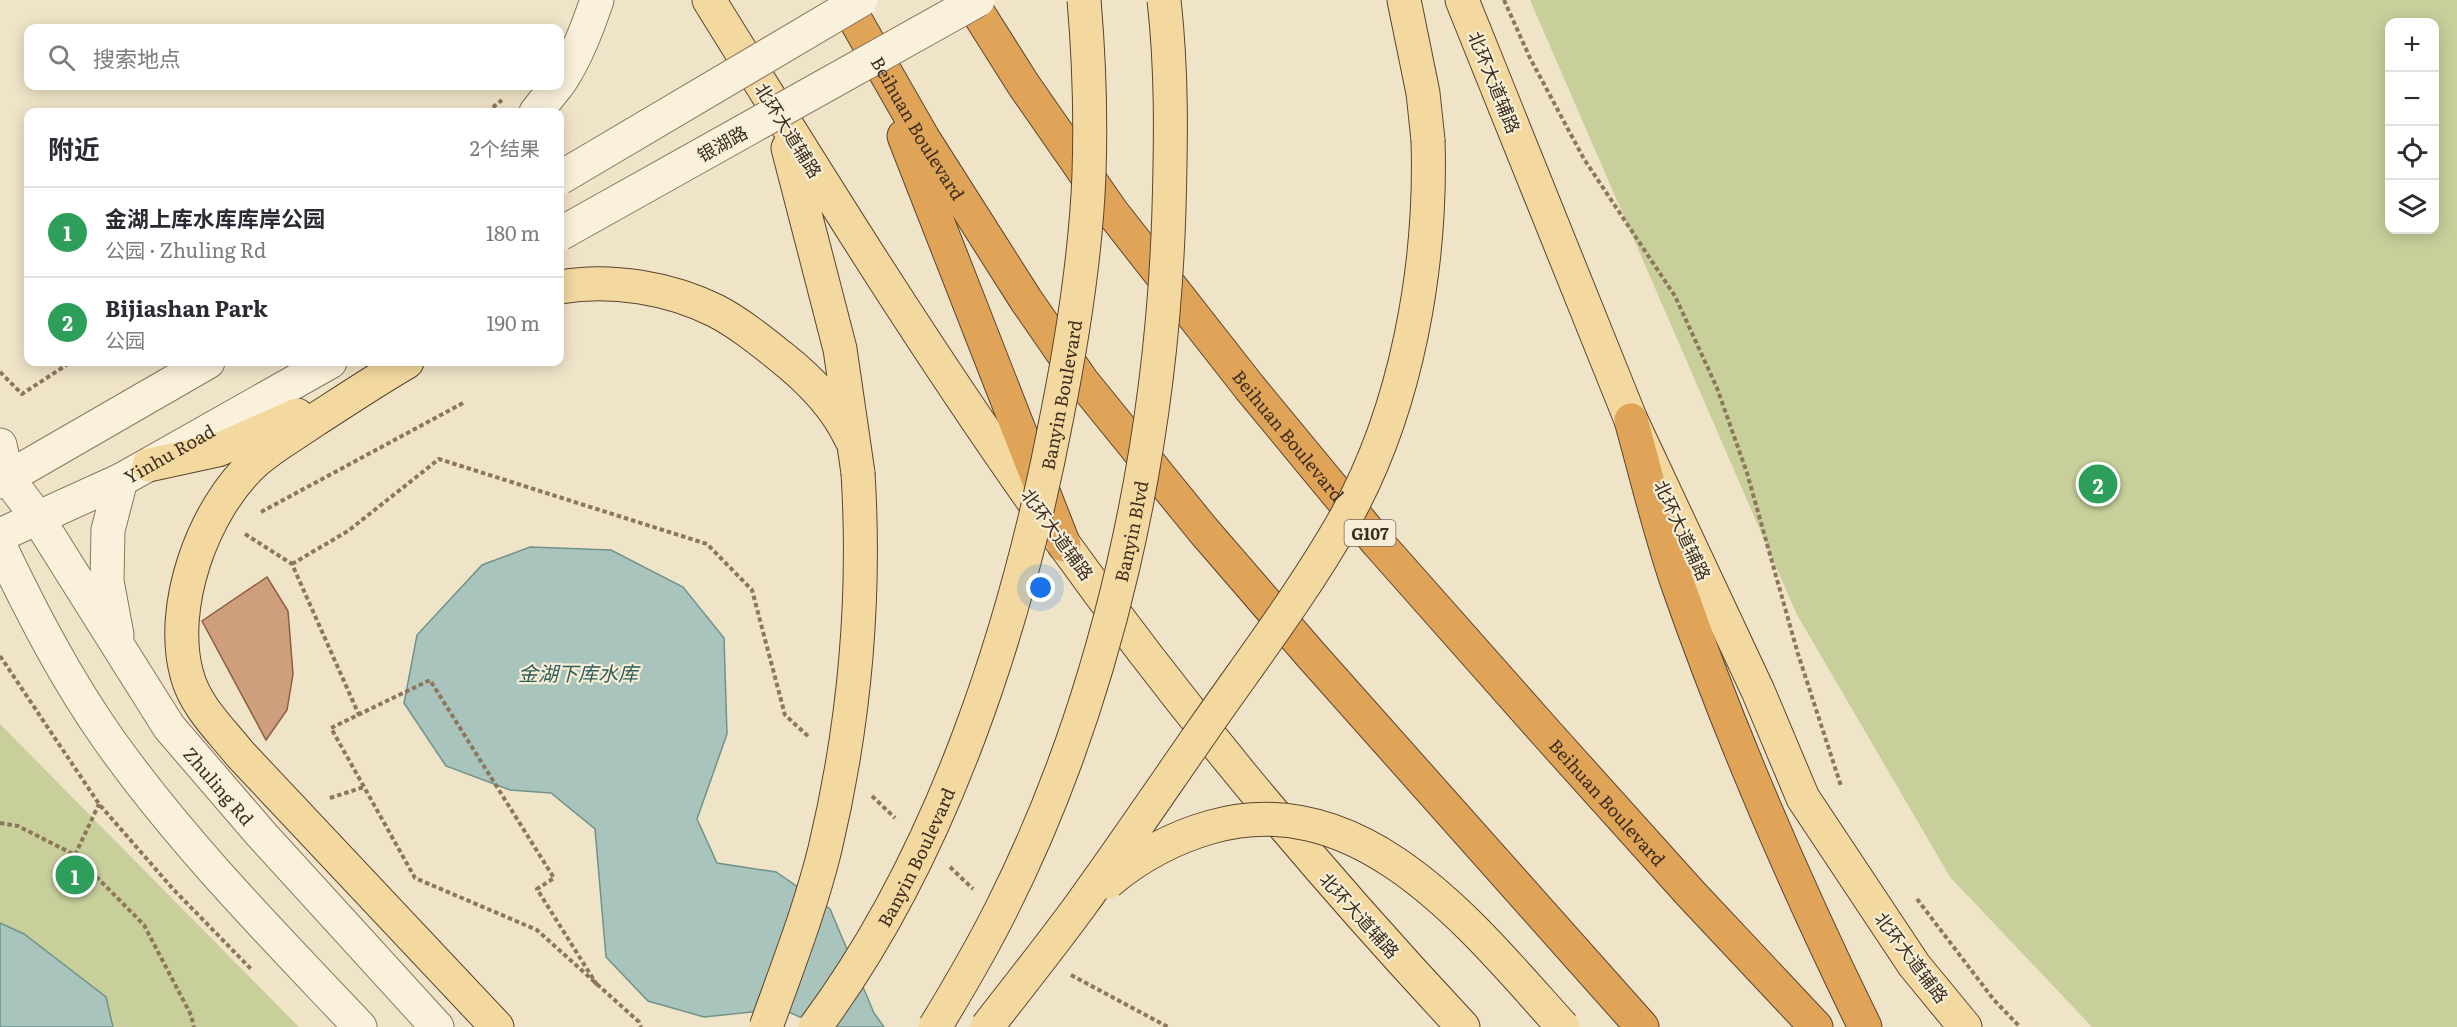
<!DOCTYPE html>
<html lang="zh">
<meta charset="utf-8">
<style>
body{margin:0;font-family:Literata,"Noto Sans SC",serif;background:#f2f2f3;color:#2b2b33}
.controls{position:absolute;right:18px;top:18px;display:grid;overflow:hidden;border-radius:12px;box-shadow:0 3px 15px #0003}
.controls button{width:54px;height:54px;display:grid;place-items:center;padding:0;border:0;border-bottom:2px solid #e1e1e2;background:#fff;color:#2b2b33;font:30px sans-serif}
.you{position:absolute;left:1041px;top:588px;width:21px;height:21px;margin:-15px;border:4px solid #fff;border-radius:50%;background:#1a73e8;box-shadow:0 0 0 9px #1a73e833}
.badge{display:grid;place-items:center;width:39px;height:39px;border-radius:50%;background:#0b8043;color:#fff;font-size:20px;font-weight:700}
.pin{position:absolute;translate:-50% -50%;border:3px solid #fff;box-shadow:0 2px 6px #0006}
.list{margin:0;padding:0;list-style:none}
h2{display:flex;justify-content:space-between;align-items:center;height:78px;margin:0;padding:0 24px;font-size:26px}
h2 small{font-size:20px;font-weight:400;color:#7c7c81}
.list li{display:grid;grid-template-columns:39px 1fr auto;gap:18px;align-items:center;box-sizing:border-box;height:90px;padding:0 24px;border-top:2px solid #e1e1e2}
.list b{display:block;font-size:22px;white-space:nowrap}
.list p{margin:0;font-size:20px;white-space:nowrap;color:#7c7c81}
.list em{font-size:20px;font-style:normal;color:#7c7c81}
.icon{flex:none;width:33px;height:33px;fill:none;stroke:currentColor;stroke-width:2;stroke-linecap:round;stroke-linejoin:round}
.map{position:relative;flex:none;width:2457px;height:1027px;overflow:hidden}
.search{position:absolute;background:#fff;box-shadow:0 3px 15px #0003;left:24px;top:24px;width:540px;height:66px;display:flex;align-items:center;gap:15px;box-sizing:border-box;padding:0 21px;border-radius:12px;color:#7c7c81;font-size:22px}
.panel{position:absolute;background:#fff;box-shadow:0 3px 15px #0003;left:24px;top:108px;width:540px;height:258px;border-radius:12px}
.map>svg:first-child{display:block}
</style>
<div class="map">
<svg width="2457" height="1027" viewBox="0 0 2457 1027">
<rect width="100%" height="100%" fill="#f0e4c8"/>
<path fill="#c9cf9b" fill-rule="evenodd" d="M1530,0H2457V1027H2092L1950,877L1796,613ZM2390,22H2434V230H2390Z
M0,724L299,1027H0Z"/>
<path fill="#a9c4bc" stroke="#6f938a" stroke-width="1.5" d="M530,547L611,550L683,587L724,638L727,734L697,819L717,863L776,872L830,909L874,1013L884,1027H822L782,1009L704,1017L648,1001L606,957L595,829L551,793L510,790L446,766L404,703L417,635L482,565Z
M0,923L24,934L106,997L113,1027H0Z"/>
<path fill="#cf9f7d" stroke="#8d5f41" stroke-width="1.5" d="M267,577L288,611L293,674L287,710L266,740L202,621Z"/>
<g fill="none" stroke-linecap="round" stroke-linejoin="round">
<defs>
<g id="minor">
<path d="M560,82C577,56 587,29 597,0"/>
<path d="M536,112L557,86"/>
<path d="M0,445L7,477"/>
<path id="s1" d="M0,472L7,477L37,517L169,727L261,834L437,1027"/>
<path d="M0,482L208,362"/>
<path id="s2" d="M0,535L121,480L330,362"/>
<path d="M0,546C32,613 66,679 109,740C183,844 273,935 360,1027"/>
<path d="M117,635L107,581L108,530L121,480"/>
</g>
<path id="major" d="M709,0C823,184 936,367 1063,543C1185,713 1320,874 1463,1027
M1404,0L1423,93L1428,140
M1462,0L1631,420L1758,691L1803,798L1914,965L1965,1027
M788,148L840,349L858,473
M560,287C611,278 670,288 716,311C739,323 760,340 780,356C808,378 836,406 851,439
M407,362C376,380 346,400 315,420C295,434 273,446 255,462C203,509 168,607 187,675C195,706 221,730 240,754L497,1027
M149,465L218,450L297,415"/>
<g id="highway">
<path id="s3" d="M844,0L923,138L1026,300L1082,381L1203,530L1311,655L1642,1027"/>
<path id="s4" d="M970,0L1023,84L1112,212L1250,388L1378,543L1548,735L1691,894L1816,1027"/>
<path d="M904,136L1064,545"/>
<path d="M1631,420C1646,474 1659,529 1677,582C1730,734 1794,882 1865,1027"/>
</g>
</defs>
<use href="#minor" stroke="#8d765c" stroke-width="35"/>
<use href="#major" stroke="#5b4430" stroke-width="35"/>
<use href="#highway" stroke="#5b4430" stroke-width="35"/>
<path stroke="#8d765c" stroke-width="4" stroke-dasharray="4.5 3" stroke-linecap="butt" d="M1504,0L1530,58L1584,159L1675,296L1717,388L1747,473L1798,654L1841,786
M487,112L502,100
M0,372L22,394L71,362
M261,512L463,403
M245,534L292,564L359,715
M292,564L348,531L439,459L707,544L752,590L785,715L810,738
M0,656L99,804L173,889L251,969
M872,796L895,818
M330,798L364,787
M0,823L18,826L75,855L144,925L191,1015L194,1027
M75,855L99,804
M950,867L973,889
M1917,899L1994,1000L2020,1027
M1071,975L1168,1027
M597,985L537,889L554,878L430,680L331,728L415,878L537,930L639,1022L641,1027"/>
<use href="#minor" stroke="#faf1dc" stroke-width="33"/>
<use href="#major" stroke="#f3d9a0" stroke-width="33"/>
<use href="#highway" stroke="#e0a458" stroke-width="33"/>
<defs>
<path id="minor-bridge" d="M560,178L861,0
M560,234L978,0"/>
<g id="major-bridge">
<path d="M1108,882C1139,856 1172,838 1211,827C1363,784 1474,929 1563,1027"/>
<path d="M766,1027C787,968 810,910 825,849C855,723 866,602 858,473"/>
<path id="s5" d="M815,1027C944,854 1017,625 1057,416C1073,336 1086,255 1089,174C1091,115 1089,58 1084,0"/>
<path id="s6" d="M935,1027C958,989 981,950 1001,910C1108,698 1162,446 1169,209C1171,139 1172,70 1164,0"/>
<path d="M987,1027C1018,987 1050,947 1080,906C1122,848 1162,789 1203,730C1251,661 1303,593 1345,519C1407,408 1432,266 1428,140"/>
</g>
</defs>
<use href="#minor-bridge" stroke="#8d765c" stroke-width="35" stroke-linecap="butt"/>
<use href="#major-bridge" stroke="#5b4430" stroke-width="35" stroke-linecap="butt"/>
<use href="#minor-bridge" stroke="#faf1dc" stroke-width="33"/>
<use href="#major-bridge" stroke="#f3d9a0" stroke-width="33"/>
</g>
<g text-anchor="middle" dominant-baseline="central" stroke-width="4.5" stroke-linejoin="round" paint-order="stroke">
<rect fill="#f7eed8" stroke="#756857" stroke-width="1.5" x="1344.5" y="520" width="51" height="26" rx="4.5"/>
<g font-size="16" font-weight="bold" fill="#3d2e20">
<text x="1370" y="533">G107</text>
</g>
<g font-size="18" fill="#3d2e20" stroke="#f7eed8">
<text transform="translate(1495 82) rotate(68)">北环大道辅路</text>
<text stroke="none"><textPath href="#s3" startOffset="148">Beihuan Boulevard</textPath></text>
<text transform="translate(789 130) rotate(58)">北环大道辅路</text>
<text transform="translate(722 143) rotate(-29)">银湖路</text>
<text stroke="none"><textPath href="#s5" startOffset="684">Banyin Boulevard</textPath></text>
<text stroke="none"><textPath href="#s4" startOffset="540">Beihuan Boulevard</textPath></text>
<text stroke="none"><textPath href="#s2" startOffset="188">Yinhu Road</textPath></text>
<text transform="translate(1683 530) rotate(65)">北环大道辅路</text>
<text stroke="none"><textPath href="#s6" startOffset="536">Banyin Blvd</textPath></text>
<text transform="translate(1058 534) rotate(54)">北环大道辅路</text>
<text stroke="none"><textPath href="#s1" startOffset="384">Zhuling Rd</textPath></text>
<text stroke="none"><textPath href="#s4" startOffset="1026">Beihuan Boulevard</textPath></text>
<text stroke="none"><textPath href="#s5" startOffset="198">Banyin Boulevard</textPath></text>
<text transform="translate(1360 915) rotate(48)">北环大道辅路</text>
<text transform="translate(1912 957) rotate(53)">北环大道辅路</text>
</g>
<g font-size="20" font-style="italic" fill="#2f5d5a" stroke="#f7eed8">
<text x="578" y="672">金湖下库水库</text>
</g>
</g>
</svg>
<div class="controls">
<button>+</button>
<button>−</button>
<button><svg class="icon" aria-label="locate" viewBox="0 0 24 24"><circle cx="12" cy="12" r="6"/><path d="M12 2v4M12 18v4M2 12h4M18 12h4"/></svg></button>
<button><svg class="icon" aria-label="layers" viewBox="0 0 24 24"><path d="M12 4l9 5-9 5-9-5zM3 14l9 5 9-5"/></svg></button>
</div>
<div class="you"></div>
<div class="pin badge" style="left:75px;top:875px;background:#2e9e5b">1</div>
<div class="pin badge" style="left:2098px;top:484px;background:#2e9e5b">2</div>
<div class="search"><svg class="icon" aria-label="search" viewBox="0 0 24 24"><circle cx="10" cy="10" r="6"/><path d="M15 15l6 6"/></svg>搜索地点</div>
<section class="panel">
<h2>附近<small>2个结果</small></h2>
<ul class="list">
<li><span class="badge" style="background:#2e9e5b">1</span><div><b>金湖上库水库库岸公园</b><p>公园 · Zhuling Rd</p></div><em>180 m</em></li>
<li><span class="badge" style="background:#2e9e5b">2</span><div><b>Bijiashan Park</b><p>公园</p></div><em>190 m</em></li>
</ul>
</section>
</div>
